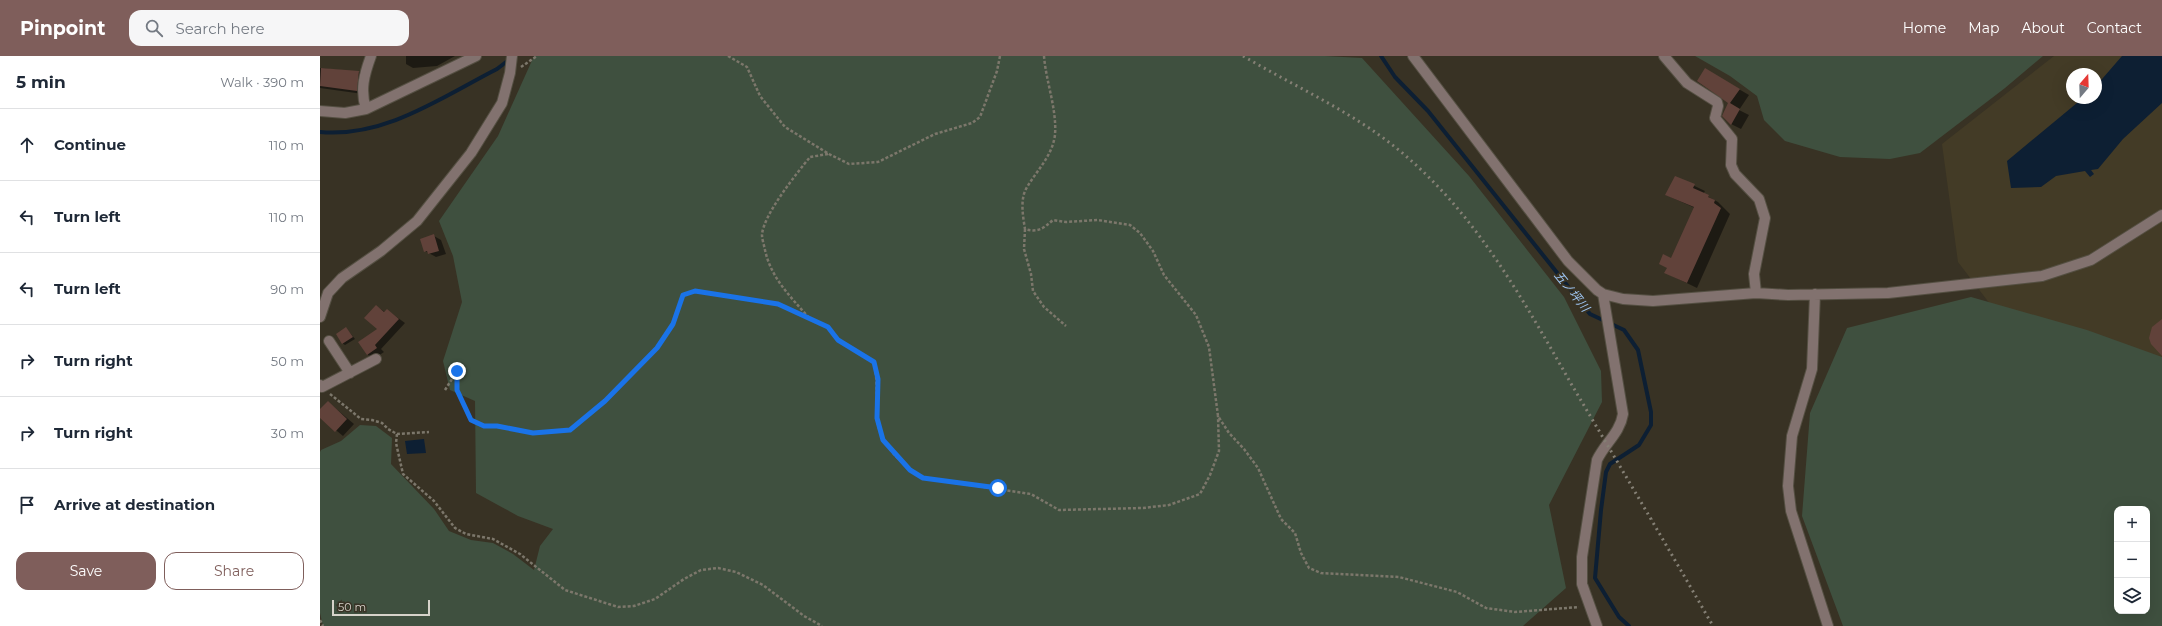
<!DOCTYPE html>
<meta charset="utf-8">
<style>
body{margin:0;font-family:Montserrat,"Noto Sans JP",sans-serif;background:#f6f6f7;color:#1f2937}
.controls{position:absolute;right:12px;bottom:12px;display:grid;overflow:hidden;border-radius:8px;box-shadow:0 4px 16px #0002}
.controls button{width:36px;height:36px;display:grid;place-items:center;padding:0;border:0;border-bottom:1px solid #e0e1e3;background:#fff;color:#1f2937;font:20px sans-serif}
.compass{position:absolute;left:1746px;top:12px;width:36px;height:36px;border-radius:50%;background:#fff;box-shadow:0 4px 16px #0002;rotate:19deg}
.scale{position:absolute;left:12px;bottom:10px;width:98px;box-sizing:border-box;padding-left:4px;border:2px solid #d6d3ca;border-top:0;font-size:11px;line-height:14px;white-space:nowrap;color:#d6d3ca;-webkit-text-stroke:3px #383224;paint-order:stroke}
.stop{position:absolute;width:12px;height:12px;margin:-9px;border:3px solid #1a73e8;border-radius:50%;background:#fff}
.stop.end{background:#1a73e8;border-color:#fff;box-shadow:0 1px 4px #0008}
.list{margin:0;padding:0;list-style:none}
h2{display:flex;justify-content:space-between;align-items:center;height:52px;margin:0;padding:0 16px;font-size:17px}
h2 small{font-size:13px;font-weight:400;color:#747a83}
.list li{display:grid;grid-template-columns:26px 1fr auto;gap:12px;align-items:center;box-sizing:border-box;height:72px;padding:0 16px;border-top:1px solid #e0e1e3}
.list b{display:block;font-size:15px;white-space:nowrap}
.list em{font-size:13px;font-style:normal;color:#747a83}
.actions{display:flex;gap:8px;padding:12px 16px}
.actions a{flex:1;padding:9px 0;border:1px solid #7f5e5b;border-radius:12px;text-align:center;font-size:14px;color:#7f5e5b}
.actions .main{background:#7f5e5b;color:#fff}
.icon{flex:none;width:22px;height:22px;fill:none;stroke:currentColor;stroke-width:2;stroke-linecap:round;stroke-linejoin:round}
.map{position:relative;flex:none;width:1842px;height:570px;overflow:hidden}
header{display:flex;align-items:center;gap:24px;box-sizing:border-box;height:56px;padding:0 20px;background:#7f5e5b;color:#fff}
header strong{font-size:19px}
nav{display:flex;gap:22px;margin-inline-start:auto;font-size:14px}
.search{width:280px;height:36px;background:#f6f6f7;display:flex;align-items:center;gap:10px;box-sizing:border-box;padding:0 14px;border-radius:12px;color:#747a83;font-size:15px}
main{display:flex}
aside{flex:1;background:#fff}
.map>svg:first-child{display:block}
</style>
<header>
<strong>Pinpoint</strong>
<div class="search"><svg class="icon" aria-label="search" viewBox="0 0 24 24"><circle cx="10" cy="10" r="6"/><path d="M15 15l6 6"/></svg>Search here</div>
<nav><a>Home</a><a>Map</a><a>About</a><a>Contact</a></nav>
</header>
<main>
<aside>
<h2>5 min<small>Walk · 390 m</small></h2>
<ul class="list">
<li><svg class="icon" aria-label="ahead" viewBox="0 0 24 24"><path d="M12 20V5M6 11l6-6 6 6"/></svg><div><b>Continue</b></div><em>110 m</em></li>
<li><svg class="icon" aria-label="left" viewBox="0 0 24 24"><path d="M17 20v-9H6M10 6l-5 5 5 5"/></svg><div><b>Turn left</b></div><em>110 m</em></li>
<li><svg class="icon" aria-label="left" viewBox="0 0 24 24"><path d="M17 20v-9H6M10 6l-5 5 5 5"/></svg><div><b>Turn left</b></div><em>90 m</em></li>
<li><svg class="icon" aria-label="right" viewBox="0 0 24 24"><path d="M7 20v-9h11M14 6l5 5-5 5"/></svg><div><b>Turn right</b></div><em>50 m</em></li>
<li><svg class="icon" aria-label="right" viewBox="0 0 24 24"><path d="M7 20v-9h11M14 6l5 5-5 5"/></svg><div><b>Turn right</b></div><em>30 m</em></li>
<li><svg class="icon" aria-label="arrive" viewBox="0 0 24 24"><path d="M6 21V4h12l-3 4 3 4H6"/></svg><div><b>Arrive at destination</b></div></li>
</ul>
<div class="actions"><a class="main">Save</a><a>Share</a></div>
</aside>
<div class="map">
<svg width="1842" height="570" viewBox="0 0 1842 570">
<rect width="100%" height="100%" fill="#383224"/>
<path fill="#433b26" fill-rule="evenodd" d="M1734,0H1842V377L1731,328L1638,206L1622,88ZM1752,18H1776V42H1752Z"/>
<path fill="#3f503f" fill-rule="evenodd" d="M214,0H1005L1042,2L1149,120L1244,241L1281,315L1282,346L1229,449L1246,532L1203,570H3L0,557V396L1,394L21,385L40,369L56,370L72,382L71,408L114,453L129,475L151,484L173,487L193,498L214,514L220,490L233,473L198,460L156,437L155,345L130,334L123,305L142,246L133,200L119,165L178,80Z
M1375,0H1723L1685,32L1600,97L1570,103L1520,101L1465,85L1444,64L1437,40L1410,20Z
M1651,241L1767,274L1842,301V570H1523L1482,460L1490,357L1527,272ZM1797,453H1827V555H1797Z"/>
<path fill="#0d1f33" d="M1802,0H1842V47L1803,83L1778,113L1771,114L1774,118L1770,121L1765,115L1736,120L1721,131L1691,132L1687,105L1763,42H1776V30Z
M104,383L106,397L87,398L85,385Z"/>
<path fill="#0007" d="M0,0V12L39,16L45,19L43,38L0,32Z
M86,0H135L117,10L93,12L86,8Z
M1386,14L1429,39L1419,54L1429,59L1421,73L1411,68L1410,46Z
M1356,121L1385,135L1383,138L1398,146L1410,158L1377,232L1346,217L1375,152L1346,139Z
M114,180L121,184L126,198L116,201L105,195Z
M56,250L65,256L67,254L85,267L61,293L64,296L55,302L48,299L39,286L58,273Z
M26,272L35,283L25,289L22,287Z
M8,346L34,368L23,380L0,361V355Z"/>
<g fill="none" stroke-linecap="round" stroke-linejoin="round">
<path stroke="#0d1f33" stroke-width="4" d="M1061,0L1075,21L1108,55L1270,258L1304,274L1318,294L1331,356V369L1319,389L1290,408L1286,416L1281,454L1275,522L1299,561L1309,570
M0,76C65,82 122,41 177,13L190,3"/>
</g>
<path fill="#61423a" d="M1,12L39,15L37,35L0,30Z
M1385,12L1420,33L1410,47L1420,53L1411,69L1402,60L1408,47L1377,25Z
M1355,120L1375,128L1373,132L1389,139L1388,141L1395,144L1394,147L1401,152L1367,227L1344,217L1347,212L1339,208L1343,198L1351,202L1374,151L1345,139Z
M114,178L119,195L108,198L107,195L104,196L100,183Z
M56,249L64,256L67,253L79,263L55,289L57,292L47,299L38,286L57,273L44,262Z
M1842,263V300L1831,288L1829,282L1832,271Z
M26,271L33,281L22,288L16,278Z
M8,345L27,363L15,376L0,362V353Z"/>
<g fill="none" stroke-linecap="round" stroke-linejoin="round">
<defs>
<path id="minor" d="M1093,0L1248,205L1277,234L1283,238L1303,243L1333,245L1436,237L1468,239L1568,237L1722,220L1771,204L1842,159
M1344,0L1367,27L1397,46L1398,50L1395,62L1412,83L1411,109L1415,118L1439,143L1445,162L1434,218L1436,237
M46,53C40,34 44,19 51,0
M0,55L25,57L46,53L156,0
M1495,238L1492,313L1472,380L1468,430L1471,455L1508,570
M0,261L8,237L22,222L61,195L97,165L151,97L182,47L190,17L192,0
M9,285L30,317
M0,329L2,331L56,303
M1277,570L1262,528V501L1277,404C1285,387 1300,377 1303,358L1283,238"/>
</defs>
<use href="#minor" stroke="#544f42" stroke-width="12"/>
<path stroke="#7c776b" stroke-width="2.5" stroke-dasharray="3 2" stroke-linecap="butt" d="M408,0L427,11L440,40L465,71L509,98L529,108L558,106L615,78L652,67L660,61L677,15L680,0
M724,0C726,26 737,53 735,79C732,101 716,115 706,133C700,144 703,161 705,173C718,177 724,172 733,164L746,166L778,164L810,169L820,177L833,195L844,219L876,259L889,291L898,360L909,377L924,393L938,412L961,463L975,477L981,497L989,512L1001,517L1079,521L1137,536L1166,552L1195,556L1259,551
M201,11L217,0
M705,173L704,193L711,218L713,235L724,251L746,270
M489,262C470,240 451,222 445,194C444,189 442,183 442,179C443,159 477,117 490,101L508,98
M125,334L137,315V334L151,364L164,370H177L213,377L250,374L285,345L337,292L353,268L363,239L375,235L458,248L508,271L518,284L554,306C558,325 556,342 557,361C558,387 582,409 603,422L711,438L739,454L823,452L849,449L880,438L890,419L899,395L898,360
M10,338L41,363L52,364L62,367L68,373L77,378L109,376
M77,378L76,387L83,418L114,445L135,472L146,478L173,483L200,498L245,534L298,551L314,550L335,543L364,523L381,514L398,512L416,516L443,529L484,560L502,570
M0,564L3,570"/>
<use href="#minor" stroke="#82726f" stroke-width="10"/>
<path stroke="#858075" stroke-width="3" stroke-dasharray="2 4" stroke-linecap="butt" d="M923,0C979,33 1038,58 1087,101C1160,164 1206,249 1253,331C1300,410 1347,490 1393,570"/>
</g>
<g fill="none" stroke-linecap="round" stroke-linejoin="round">
<path stroke="#1a73e8" stroke-width="5" d="M137,315V334L151,364L164,370H177L213,377L250,374L285,345L337,292L353,268L363,239L375,235L458,248L508,271L518,284L554,306L558,323L557,362L563,384L590,414L603,422L678,432"/>
</g>
<g text-anchor="middle" dominant-baseline="central" stroke-width="4" stroke-linejoin="round" paint-order="stroke">
<g font-size="12" font-style="italic" fill="#9ec5f2" stroke="#383224">
<text transform="translate(1252 235) rotate(51)">五ノ坪川</text>
</g>
</g>
</svg>
<div class="controls">
<button>+</button>
<button>−</button>
<button><svg class="icon" aria-label="layers" viewBox="0 0 24 24"><path d="M12 4l9 5-9 5-9-5zM3 14l9 5 9-5"/></svg></button>
</div>
<svg class="compass" viewBox="-18 -18 36 36"><path d="M0-13l5 13h-10z" fill="#e53935"/><path d="M0 13l5-13h-10z" fill="#747a83"/></svg>
<div class="scale">50 m</div>
<div class="stop" style="left:678px;top:432px"></div>
<div class="stop end" style="left:137px;top:315px"></div>
</div>
</main>
